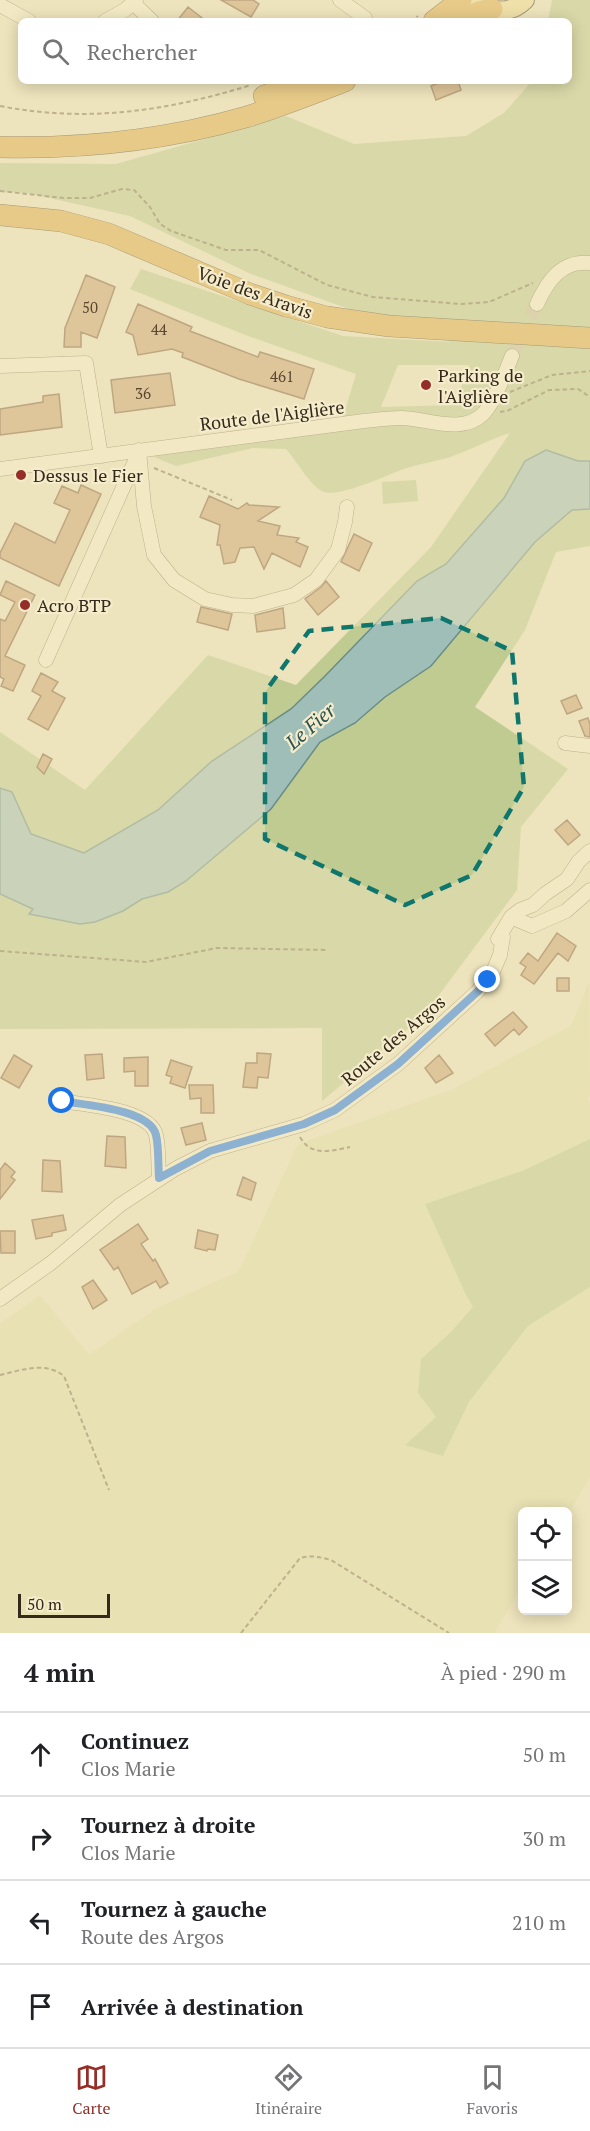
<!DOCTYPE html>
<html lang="fr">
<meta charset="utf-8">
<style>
body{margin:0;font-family:"PT Serif",serif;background:#f2f2f2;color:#202124}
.controls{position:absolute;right:18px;bottom:18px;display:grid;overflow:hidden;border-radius:9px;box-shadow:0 3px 15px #0003}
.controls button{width:54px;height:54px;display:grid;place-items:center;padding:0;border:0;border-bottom:2px solid #e0e0e0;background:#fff;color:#202124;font:30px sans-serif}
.scale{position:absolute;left:18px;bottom:15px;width:92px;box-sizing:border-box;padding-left:6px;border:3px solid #34291b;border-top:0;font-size:16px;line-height:21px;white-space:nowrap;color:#34291b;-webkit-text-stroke:4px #f5eccc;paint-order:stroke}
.stop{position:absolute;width:18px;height:18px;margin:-14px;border:4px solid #1a73e8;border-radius:50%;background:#fff}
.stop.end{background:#1a73e8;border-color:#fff;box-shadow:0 2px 6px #0008}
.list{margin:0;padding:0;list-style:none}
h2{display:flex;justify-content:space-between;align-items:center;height:78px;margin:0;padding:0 24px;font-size:26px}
h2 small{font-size:20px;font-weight:400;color:#757577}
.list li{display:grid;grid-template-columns:39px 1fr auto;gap:18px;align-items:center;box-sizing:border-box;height:84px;padding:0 24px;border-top:2px solid #e0e0e0}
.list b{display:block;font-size:22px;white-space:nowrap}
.list p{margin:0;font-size:20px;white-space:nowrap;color:#757577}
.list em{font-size:20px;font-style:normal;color:#757577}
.icon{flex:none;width:33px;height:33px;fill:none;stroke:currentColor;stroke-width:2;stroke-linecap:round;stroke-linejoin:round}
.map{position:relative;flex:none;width:590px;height:1633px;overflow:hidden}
.search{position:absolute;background:#fff;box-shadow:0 3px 15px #0003;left:18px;right:18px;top:18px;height:66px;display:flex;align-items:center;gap:15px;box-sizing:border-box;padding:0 21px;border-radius:9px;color:#757577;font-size:22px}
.sheet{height:414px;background:#fff}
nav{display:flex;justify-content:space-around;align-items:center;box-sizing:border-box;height:84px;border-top:2px solid #e0e0e0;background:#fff;font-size:16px;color:#757577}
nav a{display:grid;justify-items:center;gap:3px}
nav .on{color:#942e26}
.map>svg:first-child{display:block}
</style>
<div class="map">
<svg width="590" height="1633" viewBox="0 0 590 1633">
<rect width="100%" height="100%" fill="#ede3bc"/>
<path fill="#e3deaa" d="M589,982L590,1096L587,1098L590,1103V1139L522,1171L465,1293L474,1307L450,1333L418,1393L436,1417L406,1444L443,1456L469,1402L528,1326L590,1287V1477L568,1514V1512H522V1586L494,1633H0V1324L40,1295L89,1355L157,1308L239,1271L298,1144L451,1090L571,1026Z"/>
<path fill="#c0cb91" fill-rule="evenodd" d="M552,0H590V461H578L546,450L590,500V546L556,552L525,630L475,707L568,769L521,827L517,890L424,1015L322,1101V1028L0,1029V732L85,790L208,655L296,685L431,547L510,433C490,439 470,450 450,457C434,462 417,464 401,470C385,476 337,499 322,491C309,484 297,461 286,449L253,448L176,466L154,457L151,452L340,427L356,374L248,336L130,289L141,269L343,336L452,342L377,319L251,274L130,216L27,193L0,192V163L116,164L286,116L354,144L466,136L504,113L532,81H569V21H548ZM398,365H469L455,405L381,407Z
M416,480L418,501L383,504L382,482Z
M590,1139V1287L528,1326L469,1402L443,1456L405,1445L436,1417L418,1393L421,1359L450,1333L473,1307L465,1293L425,1204L522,1171Z"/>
<path fill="#a0beb8" stroke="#688c86" stroke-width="1.5" d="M546,450L578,461H590V509L572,510L535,542L431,666L385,697L355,723L320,742L271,809L186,881L168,892L142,899L123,911L95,922L80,924L29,914L33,909L0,894V788L12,792L31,834L84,853L158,810L212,761L291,709L324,677L417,581L446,564L504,498L525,461Z"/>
<path fill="#cc9f72" stroke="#845e3c" stroke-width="1.5" d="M221,0H253L259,4L251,17Z
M188,7L206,21H177Z
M443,81H458L461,90L436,100L431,86Z
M86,275L115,287L97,338L81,332V347H64L65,328Z
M138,304L192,327L190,331L258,357L260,352L314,369L304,399L239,379L182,357L183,353L172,349L138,355L133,335L126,332Z
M170,373L175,405L115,413L111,380Z
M59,394L62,427L0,435V409L43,402V396Z
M81,485L101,494L59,586L0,558V553L15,523L55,543L70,510L54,503L62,486L78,493Z
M209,496L238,509L247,503L249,505L279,507L258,521L280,526L277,535L299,538L296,542L308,547L300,567L272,553L264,569L254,547L240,548L235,562L224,564L220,545H217L220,525L200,517Z
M354,534L372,543L359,571L341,562Z
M6,581L35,595L5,656L25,665L13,691L1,686L4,679L0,677V619L5,621L15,602L0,595Z
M326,581L339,597L318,615L305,599L321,587Z
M201,607L232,614L228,630L197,622Z
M283,608L285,628L257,632L255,615Z
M41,673L58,682L52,691L65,698L48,730L28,719L41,696L32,691Z
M576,695L582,708L567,714L561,701Z
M588,718L590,724V737L585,736L579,721Z
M43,754L52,759L44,774L37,767Z
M567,820L580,835L568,845L555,830Z
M557,933L576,946L568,961L558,953L534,984L521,975L526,967L520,963L528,953L538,961Z
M557,978H569V991H557Z
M513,1012L527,1027L519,1035L514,1029L495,1046L485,1034Z
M257,1053L271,1054L268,1078L258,1077L257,1088L243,1087L246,1063H257Z
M102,1054L104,1078L87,1080L85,1055Z
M14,1055L32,1066L19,1088L1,1078Z
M439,1055L453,1073L436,1083L425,1068Z
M148,1057V1086H135V1071L124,1072V1058Z
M171,1060L192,1067L185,1088L170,1083L172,1077L166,1075Z
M189,1085H213L214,1113H201V1098L190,1099Z
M202,1123L206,1140L186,1145L181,1128Z
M107,1136L125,1137L126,1168L105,1166Z
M43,1160L60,1161L62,1192L42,1191Z
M5,1163L15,1172L11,1177L15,1180L0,1199V1170Z
M243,1177L256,1183L251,1200L237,1195Z
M63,1215L66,1230L52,1233V1236L36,1239L32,1220Z
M138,1224L148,1239L141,1244L153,1261L155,1259L168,1283L160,1288L156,1281L132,1294L118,1267L114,1270L100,1250Z
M198,1230L218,1235L215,1250L208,1249L207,1251L195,1248Z
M0,1231H15V1253H1Z
M93,1280L107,1300L93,1309L82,1287Z"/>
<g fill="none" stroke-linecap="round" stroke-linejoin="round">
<path stroke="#c8be9c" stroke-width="14" stroke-dasharray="14 7" stroke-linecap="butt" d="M512,356L537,304"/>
<defs>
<path id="minor" d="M340,0L365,18
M133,3L152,21
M0,5L29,21
M105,21L125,10L136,0
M537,304C547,282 561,260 590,263
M0,366L86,363L101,456
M139,450L144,506L154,555L174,580L205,599L232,605L253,606L294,595L316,580L338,550L345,522L347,507
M0,469L364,421C376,420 389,418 401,418C426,418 462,435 483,414C495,402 505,372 512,356
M46,660L139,452
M565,743L590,746
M511,917L532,926L566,911L590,890
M498,939L511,917L520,910L533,905L545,894L567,879L579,861L590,851
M62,1101C84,1105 150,1109 156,1135C159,1148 158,1164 159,1178
M0,1299L51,1263L120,1205L175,1169L210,1151L304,1124L335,1110L398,1064L477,992L492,974L500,955L503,937L502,934"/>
<path id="major" d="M478,0C492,14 511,14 525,0"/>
<path id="highway" d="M434,21L461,0
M460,21L479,12L492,9
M264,96L303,81
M0,147C83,149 166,140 246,117C279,107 312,94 345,81
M0,215L61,221L109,234L250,294L286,306L327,317L389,326L590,338"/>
</defs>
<use href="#minor" stroke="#857356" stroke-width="15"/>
<use href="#major" stroke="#52402b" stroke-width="20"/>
<use href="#highway" stroke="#52402b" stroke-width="22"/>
<path stroke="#857356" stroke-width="2" stroke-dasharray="4.5 3" stroke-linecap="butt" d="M410,21L418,16
M0,106C88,123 167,111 251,85
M0,191L64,198H90L122,189L134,190L150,207L160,224L171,231L226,250H259L327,285L373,297L461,304L489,302L533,283
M510,392L552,375L590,371
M500,412L507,411L549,390L578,389L590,397
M154,468L232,500
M0,951L146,962L217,948L328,950
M300,1137C311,1157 331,1151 350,1147
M0,1375C22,1370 45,1361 64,1376L109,1490
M241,1633L300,1558C311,1555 320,1557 331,1560L449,1633"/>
<use href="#minor" stroke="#f9f0cf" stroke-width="14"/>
<use href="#major" stroke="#f2dc93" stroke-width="18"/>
<use href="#highway" stroke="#dfaa4b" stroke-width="21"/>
</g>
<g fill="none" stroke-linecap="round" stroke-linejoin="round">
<path stroke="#1a73e8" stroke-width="8" d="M62,1101C84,1105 150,1109 156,1135C159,1148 158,1164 159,1178L210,1151L304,1124L335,1110L398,1064L477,992L488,980"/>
</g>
<path d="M0 0H590V1633H0ZM441,618L512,651L524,787L472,875L405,905L265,839V692L309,631Z" fill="#ede3bc" fill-opacity=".55" fill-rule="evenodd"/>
<path fill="none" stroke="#0f766e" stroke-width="4.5" stroke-dasharray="12 8" stroke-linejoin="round" d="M441,618L512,651L524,787L472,875L405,905L265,839V692L309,631Z"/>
<g fill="#942e26" stroke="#f5eccc" stroke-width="2">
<circle cx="426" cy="385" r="6"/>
<circle cx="21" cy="475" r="6"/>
<circle cx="25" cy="605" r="6"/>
</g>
<g text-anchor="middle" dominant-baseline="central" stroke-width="4.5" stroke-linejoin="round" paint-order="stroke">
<g font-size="15" fill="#5a4631">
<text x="90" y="307">50</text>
<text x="159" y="329">44</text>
<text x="282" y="376">461</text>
<text x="143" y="393">36</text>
</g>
<g font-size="18" fill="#34291b" stroke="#f5eccc">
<text transform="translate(255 292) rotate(20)">Voie des Aravis</text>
<text transform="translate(272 415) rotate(-7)">Route de l'Aiglière</text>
<text transform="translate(393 1040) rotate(-40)">Route des Argos</text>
</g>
<g font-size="18" fill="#34291b" stroke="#f5eccc" text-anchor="start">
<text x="438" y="375">Parking de<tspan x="438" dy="21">l'Aiglière</tspan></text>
<text x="33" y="475">Dessus le Fier</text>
<text x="37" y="605">Acro BTP</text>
</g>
<g font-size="20" font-style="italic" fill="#2a5354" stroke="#f5eccc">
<text transform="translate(310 726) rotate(-41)">Le Fier</text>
</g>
</g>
</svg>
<div class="controls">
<button><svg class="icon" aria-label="locate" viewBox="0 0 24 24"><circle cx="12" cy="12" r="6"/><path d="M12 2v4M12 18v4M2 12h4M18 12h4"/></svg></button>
<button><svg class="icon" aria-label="layers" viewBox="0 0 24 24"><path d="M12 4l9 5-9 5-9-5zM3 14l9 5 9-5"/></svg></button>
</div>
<div class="scale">50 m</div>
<div class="stop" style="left:62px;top:1101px"></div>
<div class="stop end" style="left:488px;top:980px"></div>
<div class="search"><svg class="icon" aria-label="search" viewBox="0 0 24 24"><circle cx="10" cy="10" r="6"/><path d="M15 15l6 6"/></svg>Rechercher</div>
</div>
<section class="sheet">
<h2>4 min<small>À pied · 290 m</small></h2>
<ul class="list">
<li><svg class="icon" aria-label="ahead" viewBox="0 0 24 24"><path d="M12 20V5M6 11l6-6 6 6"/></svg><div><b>Continuez</b><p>Clos Marie</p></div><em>50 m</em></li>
<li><svg class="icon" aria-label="right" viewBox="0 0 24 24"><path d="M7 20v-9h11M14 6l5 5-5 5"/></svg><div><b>Tournez à droite</b><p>Clos Marie</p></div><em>30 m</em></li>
<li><svg class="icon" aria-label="left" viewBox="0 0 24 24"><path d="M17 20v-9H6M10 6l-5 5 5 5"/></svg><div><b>Tournez à gauche</b><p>Route des Argos</p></div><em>210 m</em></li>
<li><svg class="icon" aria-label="arrive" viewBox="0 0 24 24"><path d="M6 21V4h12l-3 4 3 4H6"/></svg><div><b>Arrivée à destination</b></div></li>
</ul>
</section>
<nav>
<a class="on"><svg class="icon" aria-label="map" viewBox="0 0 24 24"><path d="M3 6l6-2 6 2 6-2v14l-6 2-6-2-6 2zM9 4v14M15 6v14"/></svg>Carte</a>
<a><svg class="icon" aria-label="directions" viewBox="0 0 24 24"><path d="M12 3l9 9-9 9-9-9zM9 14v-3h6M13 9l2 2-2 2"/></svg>Itinéraire</a>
<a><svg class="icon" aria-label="saved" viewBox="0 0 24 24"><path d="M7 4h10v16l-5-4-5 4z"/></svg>Favoris</a>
</nav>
